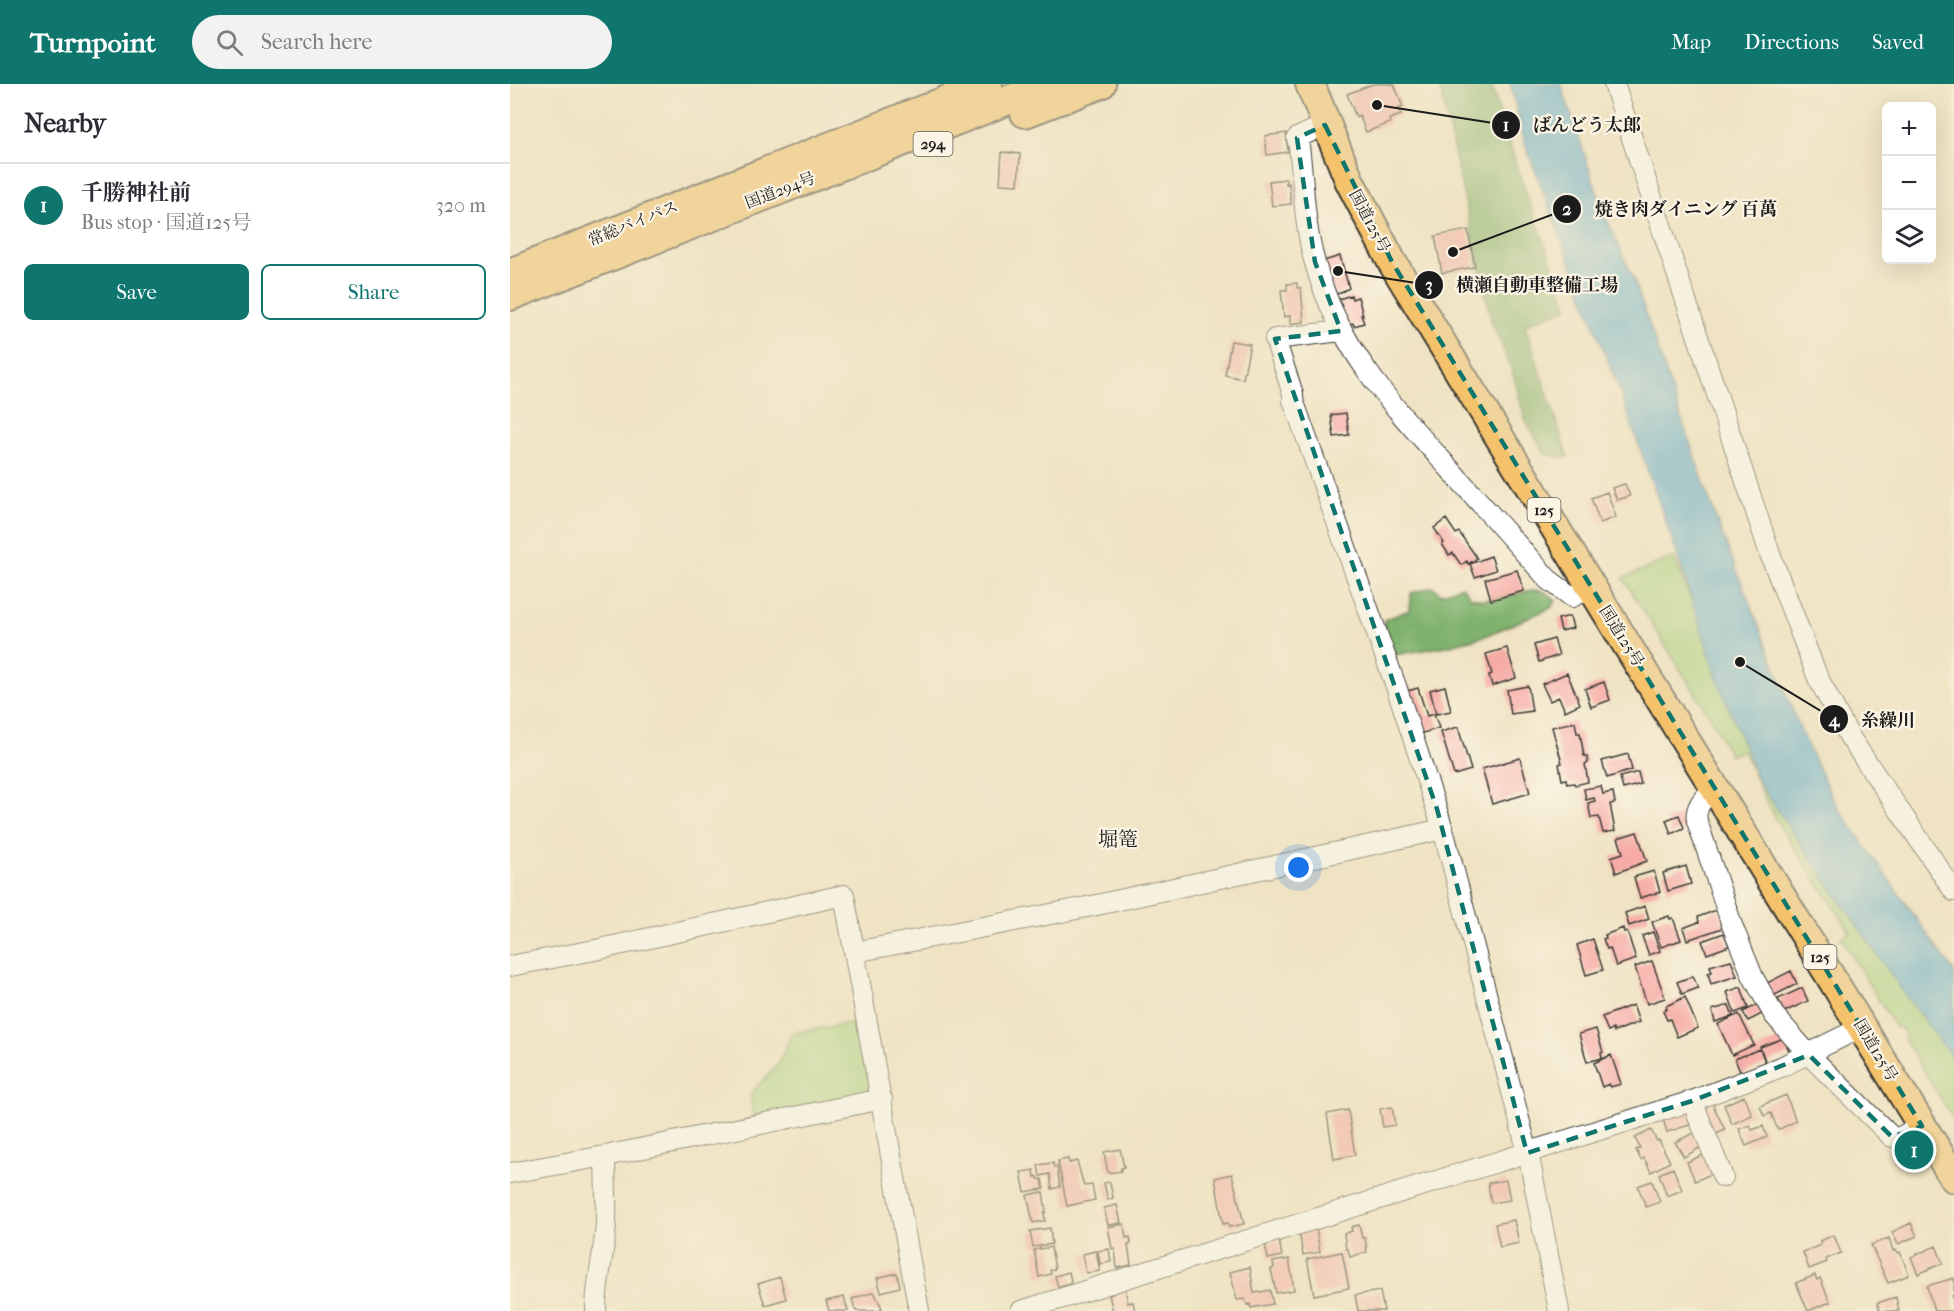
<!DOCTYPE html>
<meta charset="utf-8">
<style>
body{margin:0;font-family:"IM FELL French Canon","Noto Serif JP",serif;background:#f2f2f3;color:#2b2b33}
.controls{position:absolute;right:18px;top:18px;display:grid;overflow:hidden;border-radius:9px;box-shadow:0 6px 24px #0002}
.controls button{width:54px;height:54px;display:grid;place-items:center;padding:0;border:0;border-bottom:2px solid #e1e1e2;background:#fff;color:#2b2b33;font:30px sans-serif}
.you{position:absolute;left:789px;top:784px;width:21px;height:21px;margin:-15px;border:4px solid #fff;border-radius:50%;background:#1a73e8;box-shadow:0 0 0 9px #1a73e833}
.badge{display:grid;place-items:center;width:39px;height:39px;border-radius:50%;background:#0f766e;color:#fff;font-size:20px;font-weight:700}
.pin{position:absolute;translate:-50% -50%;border:3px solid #fff;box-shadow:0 2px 6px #0006}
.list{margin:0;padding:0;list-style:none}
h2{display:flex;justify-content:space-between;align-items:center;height:78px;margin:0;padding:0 24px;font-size:26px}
h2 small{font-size:20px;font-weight:400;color:#7c7c81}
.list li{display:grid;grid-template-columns:39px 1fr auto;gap:18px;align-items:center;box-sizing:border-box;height:84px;padding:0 24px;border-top:2px solid #e1e1e2}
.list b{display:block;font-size:22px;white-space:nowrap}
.list p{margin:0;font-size:20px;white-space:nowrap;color:#7c7c81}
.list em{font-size:20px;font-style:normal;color:#7c7c81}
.actions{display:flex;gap:12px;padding:18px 24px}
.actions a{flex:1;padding:14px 0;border:2px solid #0f766e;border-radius:9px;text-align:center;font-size:21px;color:#0f766e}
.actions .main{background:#0f766e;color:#fff}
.icon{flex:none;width:33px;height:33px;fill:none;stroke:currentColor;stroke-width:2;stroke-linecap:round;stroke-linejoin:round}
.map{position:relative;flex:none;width:1444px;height:1227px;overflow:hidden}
header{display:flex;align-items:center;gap:36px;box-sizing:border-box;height:84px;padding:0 30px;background:#0f766e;color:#fff}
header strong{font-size:28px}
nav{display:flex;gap:33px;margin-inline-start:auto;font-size:21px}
.search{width:420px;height:54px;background:#f2f2f3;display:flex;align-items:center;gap:15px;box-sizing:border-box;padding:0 21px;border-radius:33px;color:#7c7c81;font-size:22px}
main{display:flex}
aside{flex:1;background:#fff}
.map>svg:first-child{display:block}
</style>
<header>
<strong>Turnpoint</strong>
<div class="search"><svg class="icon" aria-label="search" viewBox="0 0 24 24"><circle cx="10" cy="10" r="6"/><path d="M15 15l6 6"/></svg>Search here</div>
<nav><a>Map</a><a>Directions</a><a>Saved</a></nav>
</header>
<main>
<aside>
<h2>Nearby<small></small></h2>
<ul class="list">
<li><span class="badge">1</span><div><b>千勝神社前</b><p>Bus stop · 国道125号</p></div><em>320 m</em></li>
</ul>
<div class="actions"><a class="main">Save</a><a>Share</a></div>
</aside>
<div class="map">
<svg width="1444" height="1227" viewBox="0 0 1444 1227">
<rect width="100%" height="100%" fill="#fcf5e5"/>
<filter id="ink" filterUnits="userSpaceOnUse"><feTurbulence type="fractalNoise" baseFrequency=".0167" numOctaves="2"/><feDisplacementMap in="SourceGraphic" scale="12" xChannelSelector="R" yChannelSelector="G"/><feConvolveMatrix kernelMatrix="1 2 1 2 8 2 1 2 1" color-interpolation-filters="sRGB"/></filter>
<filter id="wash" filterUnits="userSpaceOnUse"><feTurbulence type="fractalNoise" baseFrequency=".008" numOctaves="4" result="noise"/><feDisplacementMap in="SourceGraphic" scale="24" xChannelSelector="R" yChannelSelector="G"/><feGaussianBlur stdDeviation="1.35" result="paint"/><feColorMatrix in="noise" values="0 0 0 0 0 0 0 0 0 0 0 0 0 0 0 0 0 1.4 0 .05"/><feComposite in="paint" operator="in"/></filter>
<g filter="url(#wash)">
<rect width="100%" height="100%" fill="#efe3c3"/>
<path fill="#a0d07e" stroke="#5e764d" stroke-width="1.5" d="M1164,473L1207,582L1444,968V1036L1394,955L1396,951L1391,944L1385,943L1331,854L1340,847L1268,739L1254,713L1233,667L1220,671L1199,631L1113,494Z
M353,937L362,1013L244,1036L240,1010L268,981L282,949Z"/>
<path fill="#80b26d" stroke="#4e6744" stroke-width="1.5" d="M929,0H981L1005,77L1058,224L1015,241L1058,373L1052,374L1035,370L1015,335L1002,286L981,237Z
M952,502L961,513L973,516L1023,506L1034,507L1046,517L1041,524L975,552L937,562L885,571L875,548L874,536L900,526L901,509L923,503L931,510Z"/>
<path fill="#59aad4" stroke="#3a6378" stroke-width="1.5" d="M1000,0H1051L1094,129L1123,193L1205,432L1292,650L1325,719L1444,888V976L1393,908L1249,699L1208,597L1166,467L1112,314L1015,60Z"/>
<g id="blocks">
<path fill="#f6aba6" d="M863,0H884L893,23L888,25L891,31L879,35L880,39L856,48L849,31L846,33L837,10Z
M776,49L778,68L757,71L755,52Z
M492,68L510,70L508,101L490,100Z
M776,95V100L779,99L781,120L762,122L759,97Z
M958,146L965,183L932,189L925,152Z
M830,172L839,204L825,211L814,177Z
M787,199V204H791L794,238L780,240V232L774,233L771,206H777V200Z
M841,211L842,215L848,213L853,231H851L854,239L844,242L843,239L837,240L829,215Z
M721,257L740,260L733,295L715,291Z
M836,329L839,351L824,353L821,331Z
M1115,400L1120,412L1107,416L1102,404Z
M1097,408L1106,433L1090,439L1081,414Z
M936,435L946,450L949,448L967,474L958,480L957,477L951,481L943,469L939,471L932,460L934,459L924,444Z
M981,472L986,486L965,493L960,480Z
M1007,486L1014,507L981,516L975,495Z
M1060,532L1063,544L1051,547L1048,535Z
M1044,555L1049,571L1029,578L1024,561Z
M997,564L1006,594L982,602L979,591L982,590L976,570Z
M1057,589L1070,620L1055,627L1049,613L1040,617L1032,600Z
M1094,598L1100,616L1081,623L1075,605Z
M935,602L941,627L926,630L920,606Z
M1018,602L1022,627L1001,630L997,606Z
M908,604L917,632L924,630L929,644L907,651L894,608Z
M1065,638L1067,649H1070L1074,672H1077L1078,679L1075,680L1078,698L1065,701L1064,699L1057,700L1056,695L1052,696L1049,680L1052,679L1042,643Z
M948,643L961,686L944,691L931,648Z
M1118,670L1122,686L1097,694L1092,677Z
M1010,674L1020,709L982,720L972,685Z
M1128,688L1131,700L1113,705L1110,693Z
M1091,702L1093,710L1103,708L1105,719L1100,720L1105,747L1093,749L1089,733L1081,734L1078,719L1085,717L1084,714L1076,716L1074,705Z
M1169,731L1174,744L1161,750L1156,736Z
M1127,748L1137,777L1106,789L1101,773L1113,769L1108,754Z
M1176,782L1181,800L1158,807L1153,789Z
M1144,787L1150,808L1130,814L1124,793Z
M1135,822L1139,835L1119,842L1115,829Z
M1209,825L1215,843L1177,856L1173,844L1189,838L1188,833Z
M1159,832L1160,835L1163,834L1171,856L1151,863L1142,838Z
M1113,844L1114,848L1117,847L1126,875L1106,882L1100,864L1097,865L1093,855L1096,854L1095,851Z
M1143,848L1150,867L1139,871L1132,852Z
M1214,849L1219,862L1197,870L1192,857Z
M1083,855L1093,886L1076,891L1067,861Z
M1221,876L1227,892L1201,900L1198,889L1202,888L1200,882Z
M1142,877L1155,914L1137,920L1125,883Z
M1281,887L1287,900L1263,912L1257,899Z
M1183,892L1188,904L1172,910L1167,898Z
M1231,903L1238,924L1225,929L1217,908Z
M1292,904L1298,917L1274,928L1268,915Z
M1175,913L1188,944L1167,953L1160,935L1157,936L1153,927L1157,925L1156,922Z
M1123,921L1129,938L1104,948L1103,945L1098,947L1092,933Z
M1219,921L1223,932L1205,938L1202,926Z
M1247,921L1252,930L1238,937L1233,928Z
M1229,930L1244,961L1222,971L1208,940Z
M1086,945L1093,968L1091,969L1092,974L1077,978L1069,950Z
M1274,954L1280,970L1256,979L1250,963Z
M1250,965L1256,980L1231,990L1225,975Z
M1101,971L1111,1000L1100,1003L1099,1000L1092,1003L1084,979Z
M1276,1011L1286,1037L1268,1046L1261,1029L1254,1032L1250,1022Z
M1234,1012L1242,1031L1222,1040L1214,1021Z
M1202,1019L1215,1046L1204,1051L1192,1023Z
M882,1023L885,1041L873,1043L870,1025Z
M838,1026L845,1071L824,1075L817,1030Z
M1182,1026L1186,1039L1157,1048L1153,1035Z
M1240,1041L1242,1046L1253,1042L1257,1053L1236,1062L1229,1045Z
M1141,1046L1147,1057L1149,1056L1160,1078L1141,1088L1134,1074L1131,1076L1126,1066L1130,1064L1125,1054Z
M1188,1047L1196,1060L1174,1073L1165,1058Z
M610,1065L614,1083L611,1084V1087L598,1089L594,1068Z
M1193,1071L1201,1090L1185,1097L1177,1078Z
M558,1075L559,1079L567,1077L574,1102L582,1101L585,1116L557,1122L548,1077Z
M543,1079L544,1083H547L550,1103L542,1105L540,1090L530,1092L528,1081Z
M1163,1084L1172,1106L1157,1112L1149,1090Z
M524,1086L525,1093L527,1092L528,1095H532L534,1105L515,1108L511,1088Z
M722,1090L734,1140L719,1143L718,1139L713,1140L705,1094Z
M996,1096L1000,1116L981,1119L978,1099Z
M1142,1097L1150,1118L1136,1123L1128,1102Z
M600,1098L603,1114L598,1116L594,1099Z
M533,1108L536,1128L534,1129L535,1137L523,1139L517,1111Z
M607,1121L611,1139L598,1141L594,1124Z
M1004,1136L1009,1159L990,1163L985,1140Z
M1401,1139L1407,1152L1388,1160L1382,1148Z
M614,1140L616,1154L620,1153L621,1160L618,1161L621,1181L607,1184L605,1165H602L598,1143Z
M849,1141L852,1154H855L857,1168L840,1173L838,1165H836L834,1150L842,1147L841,1143Z
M540,1144L542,1160L523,1163L520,1147Z
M806,1144L810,1168L793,1171L789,1147Z
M1324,1151L1331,1169L1316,1175L1317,1178L1299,1185L1293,1168L1311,1161L1310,1157Z
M1379,1154L1383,1167L1386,1166L1388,1169L1390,1168L1399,1191L1378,1199L1361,1161Z
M769,1156L772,1172L758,1175L755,1159Z
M1426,1162L1433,1179L1408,1190L1401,1173Z
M541,1163L545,1185L540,1186L541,1190L529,1193L524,1166Z
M599,1165L601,1178L590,1180L588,1167Z
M586,1167L590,1187L576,1189L572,1170Z
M832,1168L839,1204L804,1211L797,1175Z
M779,1175L784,1206L766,1209L761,1185L764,1184L763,1178Z
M740,1183L744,1209L760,1206L763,1220L741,1224L740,1220L737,1221L735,1215L727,1216L720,1188Z
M559,1188L561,1196L560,1200L548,1203L545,1192Z
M387,1189L390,1203L371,1208L367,1194Z
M1305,1191L1307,1196L1310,1194L1320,1218L1298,1227L1286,1199Z
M270,1193L276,1215L255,1221L248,1200Z
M1444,1194V1211L1442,1212L1444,1227H1424L1417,1202Z
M615,1204L618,1219L623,1218L625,1227H603L599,1211L603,1210L602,1206Z
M870,1207L874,1227H848L845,1211Z
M364,1208L372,1224L370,1227H346L342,1215Z
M334,1213L338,1227H319L316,1217Z
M1386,1213L1389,1227H1370L1367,1219Z"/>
</g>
</g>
<g filter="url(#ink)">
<use href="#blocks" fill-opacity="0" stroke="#3c3a35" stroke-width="1.5"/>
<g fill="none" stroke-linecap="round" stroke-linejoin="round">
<defs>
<path id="minor" d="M1104,0L1260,470L1308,594L1339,652L1444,807
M815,41L787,54L789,62C794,101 794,142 805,179C829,265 880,319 938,383C971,420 1005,458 1038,495L1062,513L1082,503
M831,247L765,255L783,310V316L887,605L933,745L1019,1073L1049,1227
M1205,703C1195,713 1184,722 1187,737L1222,841L1243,893L1264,931L1299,971L1382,1053L1388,1054L1412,1042
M345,868L582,822L933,745
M0,882L90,865L334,811L409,1227
M1182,1017L1213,1093
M0,1089L95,1072L372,1015
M86,1227C86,1197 95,1168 96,1138C97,1116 95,1094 95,1072
M511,1227L1182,1017L1271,983L1352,943"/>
<path id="highway" d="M800,0L840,98L882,178L1444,1094
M515,29L591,0
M0,189L478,0
M0,212L539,0"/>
</defs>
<use href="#minor" stroke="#3c3a35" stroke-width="22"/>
<use href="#highway" stroke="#3c3a35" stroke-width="32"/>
<use href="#minor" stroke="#fff" stroke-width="20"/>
<use href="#highway" stroke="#f4c26a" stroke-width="28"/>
</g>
</g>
<path d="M0 0H1444V1227H0ZM815,41L882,178L1412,1042L1382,1053L1299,971L1182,1017L1017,1069L927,725L765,255L831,247L805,178L787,54Z" fill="#efe3c3" fill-opacity=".55" fill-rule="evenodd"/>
<path fill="none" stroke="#0f766e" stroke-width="4.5" stroke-dasharray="12 8" stroke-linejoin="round" d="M815,41L882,178L1412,1042L1382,1053L1299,971L1182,1017L1017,1069L927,725L765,255L831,247L805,178L787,54Z"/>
<g text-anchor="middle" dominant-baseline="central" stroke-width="4.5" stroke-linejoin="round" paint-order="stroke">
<g fill="#fcf5e5" stroke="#5f5d58" stroke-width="1.5">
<rect x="403.5" y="48" width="39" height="24" rx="4.5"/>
<rect x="1017.5" y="414" width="33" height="24" rx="4.5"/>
<rect x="1293.5" y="861" width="33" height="24" rx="4.5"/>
</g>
<g font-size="15" font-weight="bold" fill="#1c1c1c">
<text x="423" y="60">294</text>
<text x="1034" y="426">125</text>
<text x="1310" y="873">125</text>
</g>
<g font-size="16" fill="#1c1c1c" stroke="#fcf5e5">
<text transform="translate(270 106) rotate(-21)">国道294号</text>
<text transform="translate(860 137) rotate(62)">国道125号</text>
<text transform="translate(123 139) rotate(-22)">常総バイパス</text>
<text transform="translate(1112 552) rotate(58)">国道125号</text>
<text transform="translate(1366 966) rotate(59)">国道125号</text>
</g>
<g font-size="20" fill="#1c1c1c" stroke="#fcf5e5">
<text x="608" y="755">堀篭</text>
</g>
</g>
<path fill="none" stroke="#1c1c1c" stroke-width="2" d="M867 21L996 41M943 168L1057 125M828 187L919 201M1230 578L1324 635"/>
<g fill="#1c1c1c" stroke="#fcf5e5" stroke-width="2">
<circle cx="867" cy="21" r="6"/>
<circle cx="943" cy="168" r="6"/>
<circle cx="828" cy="187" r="6"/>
<circle cx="1230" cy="578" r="6"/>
<circle cx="996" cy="41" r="15"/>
<circle cx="1057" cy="125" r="15"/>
<circle cx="919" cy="201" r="15"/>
<circle cx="1324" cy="635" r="15"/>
</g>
<g font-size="18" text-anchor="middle" font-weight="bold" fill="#fff">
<text x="996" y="47">1</text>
<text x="1057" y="131">2</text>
<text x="919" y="207">3</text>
<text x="1324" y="642">4</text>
</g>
<g font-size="18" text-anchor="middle" font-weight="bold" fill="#1c1c1c" stroke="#fcf5e5" stroke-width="4.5" stroke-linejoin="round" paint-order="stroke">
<text x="1077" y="47">ばんどう太郎</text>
<text x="1176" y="131">焼き肉ダイニング 百萬</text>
<text x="1027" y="207">横瀬自動車整備工場</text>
<text x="1378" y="642">糸繰川</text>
</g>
</svg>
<div class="controls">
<button>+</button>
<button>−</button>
<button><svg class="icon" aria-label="layers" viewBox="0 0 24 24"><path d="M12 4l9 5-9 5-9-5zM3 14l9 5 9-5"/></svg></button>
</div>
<div class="you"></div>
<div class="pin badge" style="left:1404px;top:1066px">1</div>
</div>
</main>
